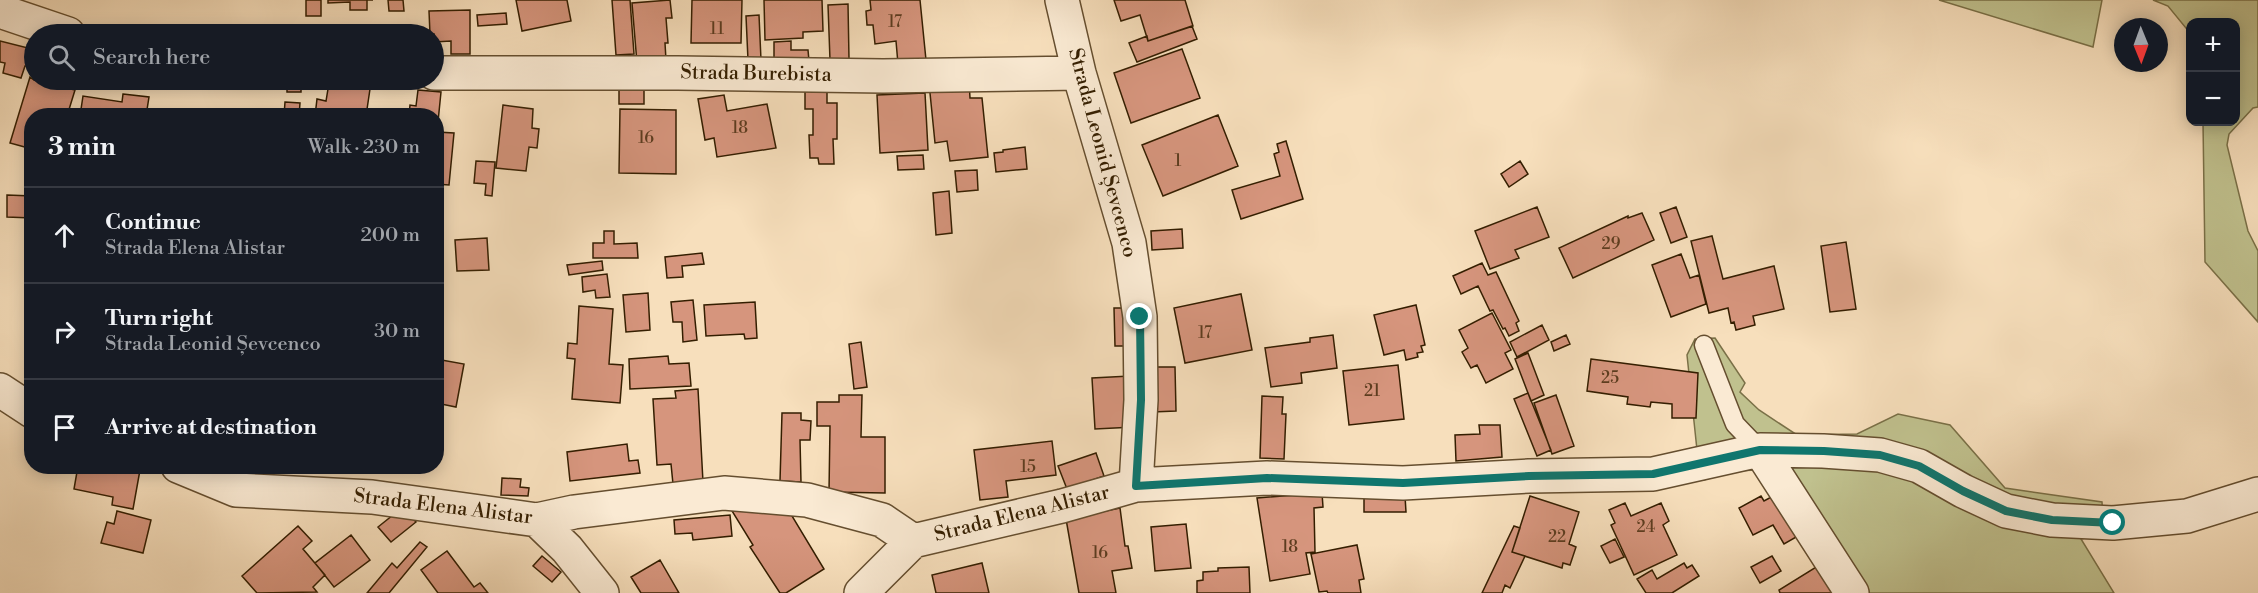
<!DOCTYPE html>
<meta charset="utf-8">
<style>
body{margin:0;font-family:"Libre Bodoni",serif;background:#242831;color:#f1f3f6}
.controls{position:absolute;right:18px;top:18px;display:grid;overflow:hidden;border-radius:12px;box-shadow:0 3px 15px #0003}
.controls button{width:54px;height:54px;display:grid;place-items:center;padding:0;border:0;border-bottom:2px solid #363941;background:#171b24;color:#f1f3f6;font:30px sans-serif}
.compass{position:absolute;left:2114px;top:18px;width:54px;height:54px;border-radius:50%;background:#171b24;box-shadow:0 3px 15px #0003;rotate:179deg}
.stop{position:absolute;width:18px;height:18px;margin:-14px;border:4px solid #0f766e;border-radius:50%;background:#fff}
.stop.end{background:#0f766e;border-color:#fff;box-shadow:0 2px 6px #0008}
.list{margin:0;padding:0;list-style:none}
h2{display:flex;justify-content:space-between;align-items:center;height:78px;margin:0;padding:0 24px;font-size:26px}
h2 small{font-size:20px;font-weight:400;color:#9ea1a6}
.list li{display:grid;grid-template-columns:39px 1fr auto;gap:18px;align-items:center;box-sizing:border-box;height:96px;padding:0 24px;border-top:2px solid #363941}
.list b{display:block;font-size:22px;white-space:nowrap}
.list p{margin:0;font-size:20px;white-space:nowrap;color:#9ea1a6}
.list em{font-size:20px;font-style:normal;color:#9ea1a6}
.icon{flex:none;width:33px;height:33px;fill:none;stroke:currentColor;stroke-width:2;stroke-linecap:round;stroke-linejoin:round}
.map{position:relative;flex:none;width:2258px;height:593px;overflow:hidden}
.search{position:absolute;background:#171b24;box-shadow:0 3px 15px #0003;left:24px;top:24px;width:420px;height:66px;display:flex;align-items:center;gap:15px;box-sizing:border-box;padding:0 21px;border-radius:33px;color:#9ea1a6;font-size:22px}
.panel{position:absolute;background:#171b24;box-shadow:0 3px 15px #0003;left:24px;top:108px;width:420px;height:366px;border-radius:24px}
.map>svg:first-child{display:block}
</style>
<div class="map">
<svg width="2258" height="593" viewBox="0 0 2258 593">
<rect width="100%" height="100%" fill="#f7dfbc"/>
<filter id="stains"><feTurbulence type="fractalNoise" baseFrequency=".00333" numOctaves="4"/><feColorMatrix values="0 0 0 0 .2 0 0 0 0 .09 0 0 0 0 .02 0 0 0 .5 -.17"/></filter>
<radialGradient id="worn" r=".72"><stop offset=".6" stop-color="#630" stop-opacity="0"/><stop offset="1" stop-color="#630" stop-opacity=".3"/></radialGradient>
<path fill="#c0c18e" stroke="#7a7047" stroke-width="1.5" d="M1939,0H2102L2093,47Z
M2153,0H2258V107L2253,108L2229,134L2227,145L2248,231L2258,251V322L2205,262L2203,122H2236V22H2190V33L2168,6Z
M1715,338L1745,383L1740,392L1759,410L1797,435L1857,434L1898,414L1950,425L2005,488L2102,502L2104,534L2081,539L2114,593H1839L1759,470L1729,471L1704,480L1697,450L1687,355L1695,339Z"/>
<path fill="#d6957d" stroke="#341e00" stroke-width="1.5" d="M306,0H321V16H306Z
M328,0H373H367V10H350V2L328,3Z
M388,0H403L404,11H389Z
M516,0H567L571,21L522,31Z
M612,0H630L634,54L616,55Z
M670,0L672,18H666L668,43H665L666,60L637,63L632,3Z
M692,0H742L741,43H691Z
M764,0H822L823,31L803,32V38L765,40Z
M870,0H920L926,60L898,64L896,41L875,44L873,25H867L866,11L871,10Z
M1114,0H1185L1193,26L1148,41L1140,15L1121,21Z
M848,4L849,59L830,60L828,5Z
M470,10V54H451V41L434,42V34H430L429,11Z
M506,13L507,24L478,26L477,15Z
M759,15L761,60H748L746,16Z
M1192,26L1197,39L1137,62L1129,43L1147,36L1148,41Z
M0,41L32,49L28,66H25L21,78L3,73L5,63L0,62Z
M791,41V50H808L809,61H774V42Z
M1182,49L1200,98L1131,123L1114,73Z
M30,77L34,80L75,90L67,116H32V149L10,143Z
M287,80H301V92H287Z
M969,81L970,98H982L988,157L950,161L947,141L935,143L929,83Z
M329,83L370,89L366,116H315L317,99L326,101Z
M805,83H827V103H837V139H833L834,164H819L818,158H810L809,135H813V109H805Z
M619,85H644V104H619Z
M418,90L441,92L437,132L454,133L449,185L436,184V116H409L410,105L416,106Z
M925,93L928,150L880,153L877,95Z
M123,94L149,97L146,116H80L83,96L122,102Z
M724,95L727,111L767,104L776,148L717,157L714,138L705,140L698,99Z
M285,102L300,103L299,116H284Z
M503,105L533,109L532,128L539,129L537,148L529,147L526,171L496,168Z
M620,109L676,110V174L619,173Z
M1218,115L1238,166L1163,196L1142,145Z
M1286,141L1303,199L1241,219L1232,190L1280,176L1274,154L1279,152L1277,144Z
M1025,147L1027,169L996,172L994,153L1003,152V150Z
M923,155L924,169L898,170L897,156Z
M476,161L495,162L492,196L485,195L486,184L474,183Z
M1520,161L1528,174L1509,187L1501,174Z
M977,170L978,190L957,192L955,171Z
M949,191L952,233L936,235L933,193Z
M7,195L32,196V218L7,217Z
M1537,207L1549,237L1515,250L1519,258L1490,269L1475,231Z
M1676,207L1687,237L1671,243L1660,213Z
M1642,213L1654,240L1573,278L1559,248L1628,216V218Z
M1182,229L1183,248L1152,250L1151,231Z
M604,231H614V244L637,243L638,258H593V243H604Z
M1712,236L1723,279L1774,266L1784,309L1753,316L1755,325L1736,330L1734,322L1731,323L1728,308L1709,313L1691,241Z
M487,238L489,270L457,271L455,240Z
M1846,242L1856,309L1830,312L1821,246Z
M702,253L704,264L682,266L683,277L667,278L665,257Z
M1681,254L1690,278L1699,275L1706,304L1671,317L1652,265Z
M602,261L603,270L569,275L567,265Z
M1482,263L1488,275L1496,272L1519,321L1516,323L1519,331L1509,336L1505,328L1503,329L1493,310L1490,311L1478,286L1461,294L1453,276Z
M607,274L610,297L596,298L595,290L583,292L582,277Z
M648,293L650,330L626,332L623,295Z
M1241,294L1252,350L1185,363L1174,308Z
M693,300L697,340L683,342L682,322H673L671,302Z
M755,302L757,338L745,339L744,334L706,336L704,305Z
M1416,305L1425,345L1421,346L1423,352L1417,353L1418,357L1406,360L1404,350L1384,355L1374,315Z
M579,306L613,309L609,364L623,365L620,403L572,399L575,359L567,358L568,343L577,344Z
M1114,308H1128L1129,346H1115Z
M1492,313L1511,350L1505,353L1513,369L1486,383L1477,365L1471,368L1462,352L1468,348L1459,330Z
M1542,325L1549,340L1517,357L1510,342Z
M1333,335L1337,368L1301,373L1302,383L1271,387L1265,348L1310,342V338Z
M1566,335L1570,344L1554,351L1551,342Z
M861,342L867,387L854,389L849,344Z
M1528,353L1544,395L1531,401L1515,359Z
M668,356L669,364L689,363L691,386L630,389L629,359Z
M436,359L464,364L456,407L436,403Z
M1591,359L1698,373L1696,418H1672V404L1651,402L1650,407L1627,404L1628,397L1587,391Z
M1398,365L1404,419L1349,425L1343,371Z
M1151,367H1175L1176,411L1152,412Z
M1130,376L1134,427L1095,429L1092,378Z
M698,389L703,482L673,484L671,464L657,465L653,399L676,398L675,391Z
M1528,393L1551,450L1537,456L1514,399Z
M839,395H862L861,437H885V493L829,492L830,426H817V402H839Z
M1556,395L1574,446L1552,454L1534,403Z
M1262,396L1283,397L1282,414H1286L1284,459L1260,458Z
M782,413H801V420L811,421L810,440H800L801,482L780,481Z
M1479,425H1500L1502,457L1456,461L1455,435L1480,434Z
M1052,441L1056,475L1006,481L1008,497L980,500L974,450Z
M627,444L629,461L638,460L640,473L570,481L567,452Z
M1096,453L1104,476L1067,489L1058,466Z
M78,466H121L140,470L133,509L112,505L113,497L74,489Z
M502,478L521,479L520,487L529,488L528,496L501,495Z
M1322,493L1323,507L1314,508L1315,552L1306,553L1310,574L1270,581L1257,498Z
M1775,495L1798,536L1784,544L1773,525L1753,535L1739,508L1761,496L1764,501Z
M1364,496H1405L1406,512H1364Z
M1530,496L1579,512L1569,544L1576,547L1570,565L1563,563L1562,568L1512,552Z
M1625,503L1631,516L1661,503L1669,521L1663,525L1677,555L1634,575L1611,525L1615,523L1609,510Z
M786,506L824,569L786,593H780L750,547L753,545L732,511Z
M403,507L416,522L391,542L378,527Z
M1120,508L1125,546H1128L1132,568L1112,571L1116,593H1079L1066,519Z
M117,511L151,520L143,553L101,543L107,522L114,524Z
M730,515L732,536L693,540L692,533L675,534L674,520Z
M1186,524L1191,568L1155,571L1151,527Z
M298,526L312,541L303,549L325,575L313,587L317,592L257,593L242,576Z
M1514,526L1520,528L1512,552L1525,556L1510,588L1505,585L1502,593H1482Z
M351,535L370,560L334,587L315,563Z
M1615,539L1624,557L1610,563L1601,546Z
M420,542L427,547L389,593H367L392,563L397,568Z
M1357,545L1364,579L1359,580L1361,593H1328L1327,591L1319,592L1311,554Z
M447,551L474,587L480,583L488,593H438L421,570Z
M542,556L561,572L552,582L533,566Z
M1772,556L1781,571L1760,583L1751,567Z
M660,560L679,593H641L631,577Z
M982,563L989,593H936L932,575Z
M1684,563L1687,568L1692,565L1699,576L1672,593H1646L1637,579L1652,570L1657,579Z
M1821,564L1839,593H1780L1779,590Z
M1249,567L1250,593H1197V581L1203,580V572L1218,571V568Z"/>
<g fill="none" stroke-linecap="round" stroke-linejoin="round">
<defs>
<path id="service" d="M1704,345L1735,424L1760,450"/>
<path id="minor" d="M1062,0L1079,73L1129,243L1140,317L1141,400L1136,485
M0,11L68,34
M434,73H678L883,76L1079,73
M0,390L32,411
M1760,450L1852,593
M178,466L236,490L372,497L537,520L574,512L724,493L807,500L882,520L913,541L1062,506L1136,485L1267,478L1403,483L1529,476L1653,474L1760,450L1823,451L1880,455L1919,466L1963,491L2006,511L2052,520L2113,523L2187,516L2258,494
M537,520L567,549L602,593
M861,593L913,541"/>
</defs>
<use href="#service" stroke="#654e2f" stroke-width="21"/>
<use href="#minor" stroke="#654e2f" stroke-width="36"/>
<use href="#service" stroke="#faead3" stroke-width="18"/>
<use href="#minor" stroke="#faead3" stroke-width="33"/>
</g>
<g fill="none" stroke-linecap="round" stroke-linejoin="round">
<path stroke="#0f766e" stroke-width="8" d="M1140,317L1141,400L1136,486L1267,478L1403,483L1529,476L1653,474L1760,450L1824,451L1880,455L1919,466L1963,491L2006,511L2052,520L2113,523"/>
</g>
<g text-anchor="middle" dominant-baseline="central" stroke-width="4.5" stroke-linejoin="round" paint-order="stroke">
<g font-size="16" fill="#5c3c1f">
<text x="895" y="22">17</text>
<text x="717" y="29">11</text>
<text x="740" y="128">18</text>
<text x="646" y="138">16</text>
<text x="1178" y="161">1</text>
<text x="1611" y="244">29</text>
<text x="1205" y="333">17</text>
<text x="1610" y="378">25</text>
<text x="1372" y="391">21</text>
<text x="1028" y="467">15</text>
<text x="1646" y="527">24</text>
<text x="1557" y="537">22</text>
<text x="1290" y="547">18</text>
<text x="1100" y="553">16</text>
</g>
<g font-size="20" fill="#341e00" stroke="#faead3">
<text transform="translate(756 74) rotate(1)">Strada Burebista</text>
<text transform="translate(1102 153) rotate(75)">Strada Leonid Șevcenco</text>
<text transform="translate(443 507) rotate(7)">Strada Elena Alistar</text>
<text transform="translate(1022 514) rotate(-14)">Strada Elena Alistar</text>
</g>
</g>
<rect width="100%" height="100%" filter="url(#stains)"/>
<rect width="100%" height="100%" fill="url(#worn)"/>
</svg>
<div class="controls">
<button>+</button>
<button>−</button>
</div>
<svg class="compass" viewBox="-18 -18 36 36"><path d="M0-13l5 13h-10z" fill="#e53935"/><path d="M0 13l5-13h-10z" fill="#9ea1a6"/></svg>
<div class="stop" style="left:2113px;top:523px"></div>
<div class="stop end" style="left:1140px;top:317px"></div>
<div class="search"><svg class="icon" aria-label="search" viewBox="0 0 24 24"><circle cx="10" cy="10" r="6"/><path d="M15 15l6 6"/></svg>Search here</div>
<section class="panel">
<h2>3 min<small>Walk · 230 m</small></h2>
<ul class="list">
<li><svg class="icon" aria-label="ahead" viewBox="0 0 24 24"><path d="M12 20V5M6 11l6-6 6 6"/></svg><div><b>Continue</b><p>Strada Elena Alistar</p></div><em>200 m</em></li>
<li><svg class="icon" aria-label="right" viewBox="0 0 24 24"><path d="M7 20v-9h11M14 6l5 5-5 5"/></svg><div><b>Turn right</b><p>Strada Leonid Șevcenco</p></div><em>30 m</em></li>
<li><svg class="icon" aria-label="arrive" viewBox="0 0 24 24"><path d="M6 21V4h12l-3 4 3 4H6"/></svg><div><b>Arrive at destination</b></div></li>
</ul>
</section>
</div>
